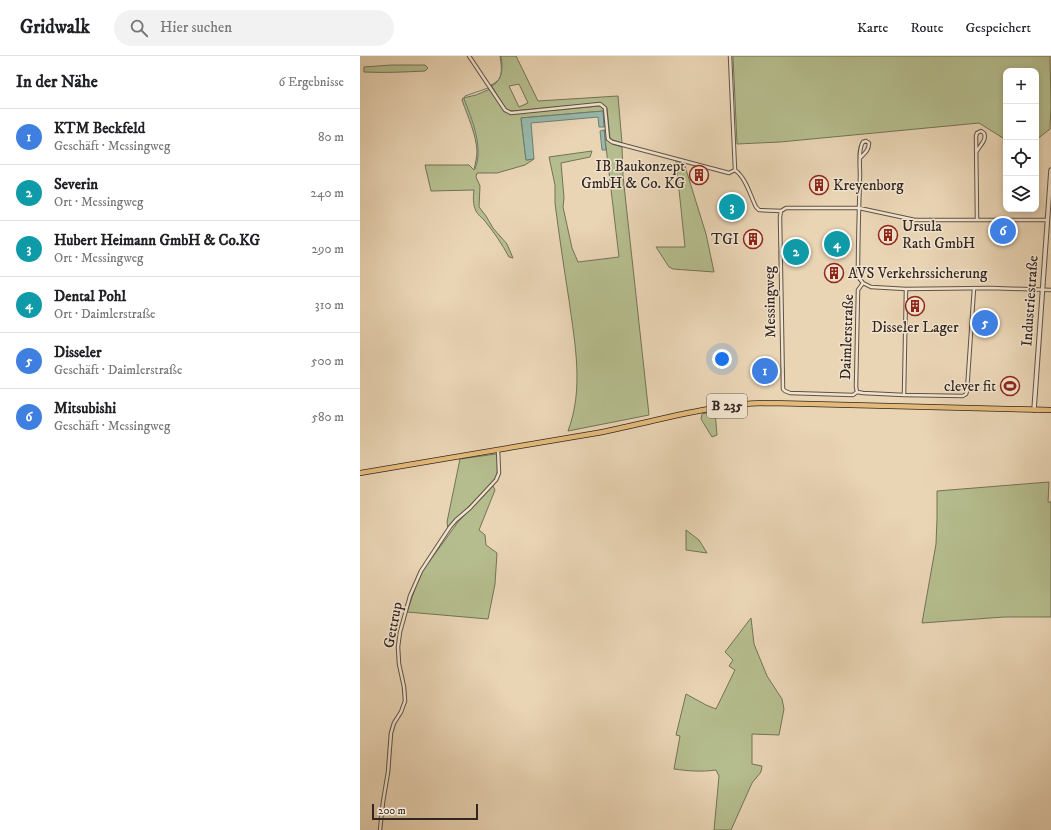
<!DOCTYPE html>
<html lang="de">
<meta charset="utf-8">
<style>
body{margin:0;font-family:"IM FELL DW Pica",serif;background:#f2f2f2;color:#202124}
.controls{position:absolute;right:12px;top:12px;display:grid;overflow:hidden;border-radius:8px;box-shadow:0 2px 6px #0003}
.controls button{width:36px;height:36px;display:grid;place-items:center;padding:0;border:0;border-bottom:1px solid #e0e0e0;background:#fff;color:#202124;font:20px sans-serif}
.scale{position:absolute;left:12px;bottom:10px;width:106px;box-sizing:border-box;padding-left:4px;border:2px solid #312620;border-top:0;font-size:11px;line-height:14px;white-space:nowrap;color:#312620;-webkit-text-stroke:3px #f1e3ce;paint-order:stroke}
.you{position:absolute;left:362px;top:303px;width:14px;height:14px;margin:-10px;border:3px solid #fff;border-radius:50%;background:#1a73e8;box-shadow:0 0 0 6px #1a73e833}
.badge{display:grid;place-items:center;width:26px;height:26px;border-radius:50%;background:#7c3aed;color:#fff;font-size:13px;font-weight:700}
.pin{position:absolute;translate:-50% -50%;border:2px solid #fff;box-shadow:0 1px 4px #0006}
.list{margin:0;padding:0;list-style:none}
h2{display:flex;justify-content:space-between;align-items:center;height:52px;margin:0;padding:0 16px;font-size:17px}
h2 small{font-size:13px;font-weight:400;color:#757577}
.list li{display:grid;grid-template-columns:26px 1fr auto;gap:12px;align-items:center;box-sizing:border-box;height:56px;padding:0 16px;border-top:1px solid #e0e0e0}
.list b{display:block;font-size:15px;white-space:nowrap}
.list p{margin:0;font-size:13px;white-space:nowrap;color:#757577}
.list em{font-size:13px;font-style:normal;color:#757577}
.icon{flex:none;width:22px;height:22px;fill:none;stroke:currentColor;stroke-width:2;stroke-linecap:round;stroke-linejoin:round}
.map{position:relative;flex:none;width:691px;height:774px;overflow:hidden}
header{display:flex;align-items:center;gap:24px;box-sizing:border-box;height:56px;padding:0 20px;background:#fff;border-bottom:1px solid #e0e0e0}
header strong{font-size:19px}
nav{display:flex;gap:22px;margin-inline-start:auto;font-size:14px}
.search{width:280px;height:36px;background:#f2f2f2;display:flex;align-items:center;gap:10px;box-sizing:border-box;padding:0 14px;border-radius:22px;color:#757577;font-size:15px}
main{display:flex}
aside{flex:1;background:#fff}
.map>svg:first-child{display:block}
</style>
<header>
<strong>Gridwalk</strong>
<div class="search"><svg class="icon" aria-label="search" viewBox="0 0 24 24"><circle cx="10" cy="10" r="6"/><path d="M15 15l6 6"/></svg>Hier suchen</div>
<nav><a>Karte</a><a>Route</a><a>Gespeichert</a></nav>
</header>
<main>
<aside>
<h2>In der Nähe<small>6 Ergebnisse</small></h2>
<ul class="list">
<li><span class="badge" style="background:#3f7fe0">1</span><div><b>KTM Beckfeld</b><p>Geschäft · Messingweg</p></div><em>80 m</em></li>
<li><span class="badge" style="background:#0f9aa8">2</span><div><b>Severin</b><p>Ort · Messingweg</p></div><em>240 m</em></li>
<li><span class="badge" style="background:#0f9aa8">3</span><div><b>Hubert Heimann GmbH &amp; Co.KG</b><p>Ort · Messingweg</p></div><em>290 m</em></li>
<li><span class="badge" style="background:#0f9aa8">4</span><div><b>Dental Pohl</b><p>Ort · Daimlerstraße</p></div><em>310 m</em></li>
<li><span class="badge" style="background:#3f7fe0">5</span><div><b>Disseler</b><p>Geschäft · Daimlerstraße</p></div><em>500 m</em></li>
<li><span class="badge" style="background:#3f7fe0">6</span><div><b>Mitsubishi</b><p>Geschäft · Messingweg</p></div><em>580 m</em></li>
</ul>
</aside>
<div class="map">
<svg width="691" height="774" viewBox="0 0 691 774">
<rect width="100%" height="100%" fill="#e9d4b4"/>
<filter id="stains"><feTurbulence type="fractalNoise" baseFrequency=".005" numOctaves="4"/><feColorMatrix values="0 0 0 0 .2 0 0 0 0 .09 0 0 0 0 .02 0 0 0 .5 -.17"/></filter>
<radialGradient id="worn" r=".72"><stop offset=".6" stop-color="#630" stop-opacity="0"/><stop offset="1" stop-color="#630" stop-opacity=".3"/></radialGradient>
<path fill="#b5bd8e" stroke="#737257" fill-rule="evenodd" d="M140,0H156L178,45L258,40L262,87L253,84L250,82L247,52L241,47L152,55L146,53L131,29C133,28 137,26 139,23C143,17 141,7 140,0ZM159,28L168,47L159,51L149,30Z
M373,0H690L691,50L690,73L676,84V15H646V84L619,67L420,86L377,88Z
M31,9H65L68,12L65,15C44,16 25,17 4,16V11Z
M130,33L144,55L151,58L240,50L244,53L246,70L244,71L243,55L161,62L166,104L174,103L165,109L137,117H117L116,121L120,130L119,151L126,160L133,172L147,188L153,202L149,201C142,188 134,176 124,164C121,161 118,159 116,155C113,149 113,141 114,134L71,135L65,109H109L114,114C115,108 117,102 117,95C116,78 108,61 102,44L103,42L116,39Z
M244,74H246L247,83L252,88L262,91L263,120L289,359L208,375C224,333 215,288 209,244C204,212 199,179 195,147V129L189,101L232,95L230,101L201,107L204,142L203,151L212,192L218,206L259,201Z
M316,105L324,107L346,178L354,216L313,213L309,211L296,191H325Z
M355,355L357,379L352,381L341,363L342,358Z
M136,398L138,400L137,420L132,427L95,464L88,473L87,466L100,403Z
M689,426L688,446H691V561H644L562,567L576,488L577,463V435Z
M133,430L135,434L119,474L125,479L126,489L137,497L135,528L128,563L47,556L57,527L61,517L98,466Z
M326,474L339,484L347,497L326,494Z
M391,562L394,588L407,620L422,643L424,653L419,679L392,678V708L402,710L401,716L392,727L371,774H354L359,720L356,714C342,716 328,715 314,713L320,680L316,679L326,638L346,649L356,653L375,614L369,610L373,604L365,596Z"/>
<path fill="#97b8ab" stroke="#6e7e73" d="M243,55L244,71H239L238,61L171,67L174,103L166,104L161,62Z
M244,74L246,94H242L240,75Z"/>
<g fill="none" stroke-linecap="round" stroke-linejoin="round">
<path stroke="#6e7e73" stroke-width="1" d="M132,30C143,24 143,11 141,0
M115,113C124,92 112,63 104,43L105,40L128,32"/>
<defs>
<path id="minor" d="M109,0L145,54L151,57L240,48L245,52L248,83L252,86L369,117L375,114
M370,0L375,114
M617,95C620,89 627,84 624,77L621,75L617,77L616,80L617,164
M500,102C505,97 509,94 509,87L506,85L503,86C498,93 500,110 500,119C499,151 498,183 498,215L499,222L503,227L511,231L546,233L631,232L691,234
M375,114C386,122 390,139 396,151L399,154L421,155L426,152H499L555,164H687
M421,155L420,161L423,333L425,335L430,337L493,339L497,336
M546,233L544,339L603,340L606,338L607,335L614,232
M497,336L496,331L498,234L503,227
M497,336L503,337L544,339
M20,774L23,746L28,716L31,677L34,667L41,656L45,645L44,631L39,608L38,591L40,576L50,540L61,515L90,471L96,464L110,452L136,424L139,417L138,394"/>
<path id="tertiary" d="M674,354L691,114"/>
<path id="primary" d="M0,417C79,404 158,391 237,377C294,366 353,347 411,347L691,354"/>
</defs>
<use href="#minor" stroke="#5f5245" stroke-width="4.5"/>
<use href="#tertiary" stroke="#5f5245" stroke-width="5.5"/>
<use href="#primary" stroke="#312620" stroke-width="6"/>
<use href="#minor" stroke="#f1e3ce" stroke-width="2.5"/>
<use href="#tertiary" stroke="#f1e3ce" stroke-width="3.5"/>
<use href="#primary" stroke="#e4ba7a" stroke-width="4.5"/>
</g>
<defs>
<symbol id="building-ring" viewBox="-11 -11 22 22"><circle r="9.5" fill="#f1e3ce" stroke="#8f2418" stroke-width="1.5"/><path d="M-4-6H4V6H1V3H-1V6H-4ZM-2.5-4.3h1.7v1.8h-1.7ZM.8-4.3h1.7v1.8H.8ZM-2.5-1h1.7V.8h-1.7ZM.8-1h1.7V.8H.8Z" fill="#8f2418"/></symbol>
<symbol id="stadium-ring" viewBox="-11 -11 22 22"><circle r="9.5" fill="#f1e3ce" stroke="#8f2418" stroke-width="1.5"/><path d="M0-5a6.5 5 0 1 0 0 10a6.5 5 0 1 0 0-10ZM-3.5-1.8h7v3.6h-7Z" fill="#8f2418"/></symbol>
</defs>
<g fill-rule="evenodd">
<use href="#building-ring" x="328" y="108" width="22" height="22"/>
<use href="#building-ring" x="448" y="118" width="22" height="22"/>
<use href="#building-ring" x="517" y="168" width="22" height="22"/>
<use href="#building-ring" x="382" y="172" width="22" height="22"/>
<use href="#building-ring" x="463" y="206" width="22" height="22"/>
<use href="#building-ring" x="544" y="239" width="22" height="22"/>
<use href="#stadium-ring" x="639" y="319" width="22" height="22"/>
</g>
<g text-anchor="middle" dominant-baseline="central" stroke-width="3" stroke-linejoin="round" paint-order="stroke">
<rect fill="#f1e3ce" stroke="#6b5f54" stroke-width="1" x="347" y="338" width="40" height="24" rx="3"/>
<g font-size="14" font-weight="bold" fill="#312620">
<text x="367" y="350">B 235</text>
</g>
<g font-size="15" fill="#312620" stroke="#f1e3ce" text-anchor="end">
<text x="325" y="110">IB Baukonzept<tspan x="325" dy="17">GmbH &amp; Co. KG</tspan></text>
<text x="473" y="129" text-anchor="start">Kreyenborg</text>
<text x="542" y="170" text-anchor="start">Ursula<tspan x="542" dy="17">Rath GmbH</tspan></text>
<text x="379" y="183">TGI</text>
<text x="488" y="217" text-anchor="start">AVS Verkehrssicherung</text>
<text x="555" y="271" text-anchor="middle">Disseler Lager</text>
<text x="636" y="330">clever fit</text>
</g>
<g font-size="15" fill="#312620" stroke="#f1e3ce">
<text transform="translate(670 245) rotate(-86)">Industriestraße</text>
<text transform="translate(410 246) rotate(-91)">Messingweg</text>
<text transform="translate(487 281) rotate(-88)">Daimlerstraße</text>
<text transform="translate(33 569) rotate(-79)">Gettrup</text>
</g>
</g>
<rect width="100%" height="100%" filter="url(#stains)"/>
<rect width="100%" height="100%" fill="url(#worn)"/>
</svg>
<div class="controls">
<button>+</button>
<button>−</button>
<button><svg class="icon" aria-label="locate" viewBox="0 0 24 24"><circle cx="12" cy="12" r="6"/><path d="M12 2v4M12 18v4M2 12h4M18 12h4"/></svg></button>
<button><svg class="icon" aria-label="layers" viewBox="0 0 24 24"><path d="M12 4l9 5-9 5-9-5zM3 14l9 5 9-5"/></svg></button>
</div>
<div class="scale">200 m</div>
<div class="you"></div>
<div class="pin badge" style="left:405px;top:315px;background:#3f7fe0">1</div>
<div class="pin badge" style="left:436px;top:196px;background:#0f9aa8">2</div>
<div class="pin badge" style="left:372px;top:151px;background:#0f9aa8">3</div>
<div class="pin badge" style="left:477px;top:188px;background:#0f9aa8">4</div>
<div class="pin badge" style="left:625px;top:267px;background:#3f7fe0">5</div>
<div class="pin badge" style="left:643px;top:175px;background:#3f7fe0">6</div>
</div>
</main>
